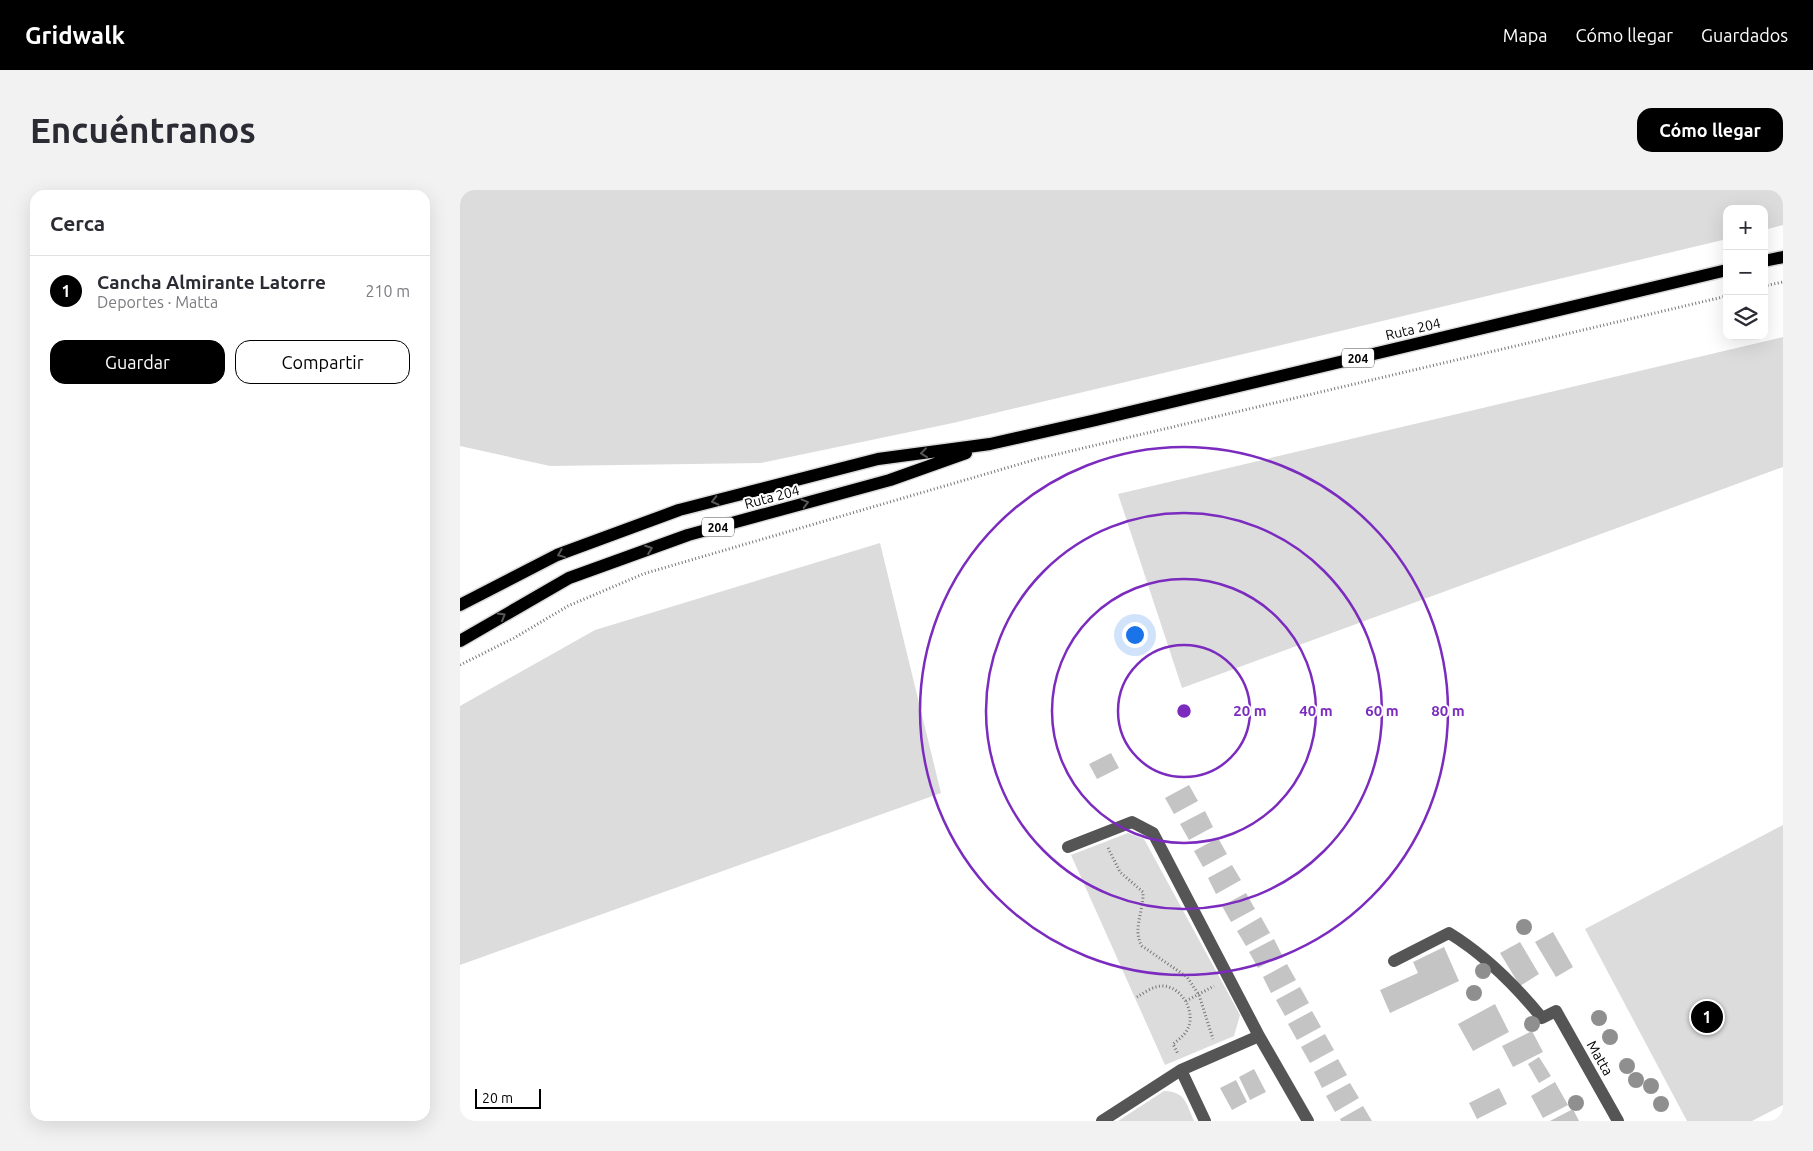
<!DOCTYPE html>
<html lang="es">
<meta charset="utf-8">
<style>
body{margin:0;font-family:Ubuntu,sans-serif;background:#f2f2f3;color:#2b2b33}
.controls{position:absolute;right:15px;top:15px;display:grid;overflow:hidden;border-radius:10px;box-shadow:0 5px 20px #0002}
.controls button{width:45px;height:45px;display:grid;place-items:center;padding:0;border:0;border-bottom:1px solid #e1e1e2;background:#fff;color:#2b2b33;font:25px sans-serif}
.scale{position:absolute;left:15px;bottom:12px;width:66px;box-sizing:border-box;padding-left:5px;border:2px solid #000;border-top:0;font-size:14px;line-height:18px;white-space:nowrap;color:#000;-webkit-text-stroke:4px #fff;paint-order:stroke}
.you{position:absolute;left:674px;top:444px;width:18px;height:18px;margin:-12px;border:4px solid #fff;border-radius:50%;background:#1a73e8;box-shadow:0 0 0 8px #1a73e833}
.badge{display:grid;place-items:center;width:32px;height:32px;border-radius:50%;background:#000;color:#fff;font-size:16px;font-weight:700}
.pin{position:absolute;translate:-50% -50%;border:2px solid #fff;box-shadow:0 1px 5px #0006}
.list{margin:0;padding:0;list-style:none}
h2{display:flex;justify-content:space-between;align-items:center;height:65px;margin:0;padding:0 20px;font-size:21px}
h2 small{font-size:16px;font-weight:400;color:#7c7c81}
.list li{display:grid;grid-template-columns:32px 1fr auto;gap:15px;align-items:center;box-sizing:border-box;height:70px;padding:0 20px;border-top:1px solid #e1e1e2}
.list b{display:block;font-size:19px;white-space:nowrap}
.list p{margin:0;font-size:16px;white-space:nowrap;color:#7c7c81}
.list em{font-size:16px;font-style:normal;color:#7c7c81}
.actions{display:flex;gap:10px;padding:15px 20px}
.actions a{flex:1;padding:11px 0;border:1px solid #000;border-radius:15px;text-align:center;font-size:18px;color:#000}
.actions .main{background:#000;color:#fff}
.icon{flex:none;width:28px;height:28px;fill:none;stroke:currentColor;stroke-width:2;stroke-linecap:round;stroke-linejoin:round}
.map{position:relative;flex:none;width:1323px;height:931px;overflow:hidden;border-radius:15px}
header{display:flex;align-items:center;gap:30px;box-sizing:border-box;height:70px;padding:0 25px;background:#000;color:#fff}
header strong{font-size:24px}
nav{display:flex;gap:28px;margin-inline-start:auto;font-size:18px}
.intro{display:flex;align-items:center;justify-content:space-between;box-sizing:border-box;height:120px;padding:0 30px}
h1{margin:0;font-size:35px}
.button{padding:12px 22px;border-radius:15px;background:#000;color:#fff;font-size:18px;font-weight:700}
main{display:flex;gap:30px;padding:0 30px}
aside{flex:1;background:#fff;border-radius:15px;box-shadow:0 5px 20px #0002}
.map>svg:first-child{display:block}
</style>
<header>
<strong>Gridwalk</strong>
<nav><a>Mapa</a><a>Cómo llegar</a><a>Guardados</a></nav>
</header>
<div class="intro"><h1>Encuéntranos</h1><a class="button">Cómo llegar</a></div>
<main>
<aside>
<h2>Cerca<small></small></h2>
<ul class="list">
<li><span class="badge">1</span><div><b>Cancha Almirante Latorre</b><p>Deportes · Matta</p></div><em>210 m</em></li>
</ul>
<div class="actions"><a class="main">Guardar</a><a>Compartir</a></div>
</aside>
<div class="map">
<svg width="1323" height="931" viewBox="0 0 1323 931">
<rect width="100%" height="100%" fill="#fff"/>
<path fill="#dcdcdc" d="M0,0H1323V35L1304,40V19H1267V49L493,233L301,273L90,276L0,256Z
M1323,147V277L722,498L658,304Z
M420,353L481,603L0,775V516L135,440Z
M1323,635V915L1292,931H1227L1125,739Z
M668,643L684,649L780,825L774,846L705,875L611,665Z
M704,901C726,902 726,913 734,931H658Z"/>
<path fill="#c4c4c4" d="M651,563L659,578L637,589L629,574Z
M729,595L738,611L714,624L705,608Z
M745,621L753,637L729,650L720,634Z
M758,648L767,664L743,677L734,661Z
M772,675L781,690L756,704L748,688Z
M786,703L795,719L771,732L762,716Z
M801,727L810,743L786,756L777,741Z
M1093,742L1113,777L1096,787L1075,752Z
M814,749L822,765L798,778L789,762Z
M1060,752L1079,784L1060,796L1040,763Z
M984,757L999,791L930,823L920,800L958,783L953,772Z
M827,774L836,790L811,803L803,787Z
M840,797L849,813L825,826L816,810Z
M1035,814L1049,842L1013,861L998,834Z
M852,821L861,837L837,850L828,834Z
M1072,841L1083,862L1053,877L1042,856Z
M865,844L874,860L850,873L841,857Z
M1079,867L1091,886L1079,893L1068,874Z
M878,869L887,885L862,898L854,882Z
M794,879L806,902L790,910L779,887Z
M776,890L787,912L772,920L760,898Z
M1095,892L1108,915L1083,928L1071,906Z
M890,893L899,908L875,922L866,906Z
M1039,898L1047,914L1017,929L1009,913Z
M903,916L912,931H881L880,929Z
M1113,919L1119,931H1090Z"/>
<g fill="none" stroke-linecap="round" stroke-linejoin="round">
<defs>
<path id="major" d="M1304,71L1323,67
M0,415L97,365L219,320L418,269L530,254L636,230L1267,80
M0,451L109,388L228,345L430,290L506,263"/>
</defs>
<use href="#major" stroke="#dbdbdb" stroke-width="15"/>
<path stroke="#777" stroke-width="3" stroke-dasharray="1 2.5" stroke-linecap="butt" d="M1304,96L1323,92
M0,475L54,448L108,416L183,384L577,269L1267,106
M648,658L660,682L683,702C684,720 672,740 682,756L727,787L739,805L753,849
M677,807C684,803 693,796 702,796C722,796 737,823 727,840C724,846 718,850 713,854L718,864
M726,811L754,796"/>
<path stroke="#555" stroke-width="12" d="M608,657L672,632L693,643L799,846L848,931
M934,771L989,743C1025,765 1055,795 1082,828L1096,821L1158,931
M721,880L745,931
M642,931L721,880L799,846"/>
<use href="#major" stroke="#000" stroke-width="12"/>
</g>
<g fill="#8f8f8f">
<circle cx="1064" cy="737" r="8"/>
<circle cx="1023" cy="781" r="8"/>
<circle cx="1014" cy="803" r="8"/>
<circle cx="1139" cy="828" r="8"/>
<circle cx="1072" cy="834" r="8"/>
<circle cx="1150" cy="847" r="8"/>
<circle cx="1167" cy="876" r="8"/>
<circle cx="1176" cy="890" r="8"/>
<circle cx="1191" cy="896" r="8"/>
<circle cx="1116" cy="913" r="8"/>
<circle cx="1201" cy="914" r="8"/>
</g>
<defs><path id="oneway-chevron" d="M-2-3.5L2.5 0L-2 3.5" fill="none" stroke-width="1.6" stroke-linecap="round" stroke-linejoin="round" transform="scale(1.25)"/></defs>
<g stroke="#595959">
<use href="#oneway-chevron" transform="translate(464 263) rotate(173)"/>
<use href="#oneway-chevron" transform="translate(255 311) rotate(166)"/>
<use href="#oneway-chevron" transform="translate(345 313) rotate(-15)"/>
<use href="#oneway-chevron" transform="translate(189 359) rotate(-20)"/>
<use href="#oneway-chevron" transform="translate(101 364) rotate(158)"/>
<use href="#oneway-chevron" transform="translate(42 426) rotate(-30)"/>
</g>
<g fill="none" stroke="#7b2cbf" stroke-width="2.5">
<circle cx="724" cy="521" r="66"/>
<circle cx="724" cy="521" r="132"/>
<circle cx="724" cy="521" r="198"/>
<circle cx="724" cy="521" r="264"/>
</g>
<g text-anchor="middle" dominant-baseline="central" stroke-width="4" stroke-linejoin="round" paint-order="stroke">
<g fill="#fff" stroke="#4c4c4c" stroke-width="1">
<rect x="882" y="158.5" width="32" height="19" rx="4"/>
<rect x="242" y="327.5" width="32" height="19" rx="4"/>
</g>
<g font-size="12" font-weight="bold" fill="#000">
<text x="898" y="168">204</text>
<text x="258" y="337">204</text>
</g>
<g font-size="14" fill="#000" stroke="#fff">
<text transform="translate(953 139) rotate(-13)">Ruta 204</text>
<text transform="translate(312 307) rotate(-15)">Ruta 204</text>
<text transform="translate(1140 868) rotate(60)">Matta</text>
</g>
</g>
<circle cx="724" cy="521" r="8" fill="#7b2cbf" stroke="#fff" stroke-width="2.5"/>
<g font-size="15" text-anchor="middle" font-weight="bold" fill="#7b2cbf" stroke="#fff" stroke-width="4" stroke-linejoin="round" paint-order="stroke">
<text x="790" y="526">20 m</text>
<text x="856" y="526">40 m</text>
<text x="922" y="526">60 m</text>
<text x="988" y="526">80 m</text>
</g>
</svg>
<div class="controls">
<button>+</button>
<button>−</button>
<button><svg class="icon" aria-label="layers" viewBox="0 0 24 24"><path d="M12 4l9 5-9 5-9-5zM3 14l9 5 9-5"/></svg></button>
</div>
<div class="scale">20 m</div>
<div class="you"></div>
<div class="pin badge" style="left:1247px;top:827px">1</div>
</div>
</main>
